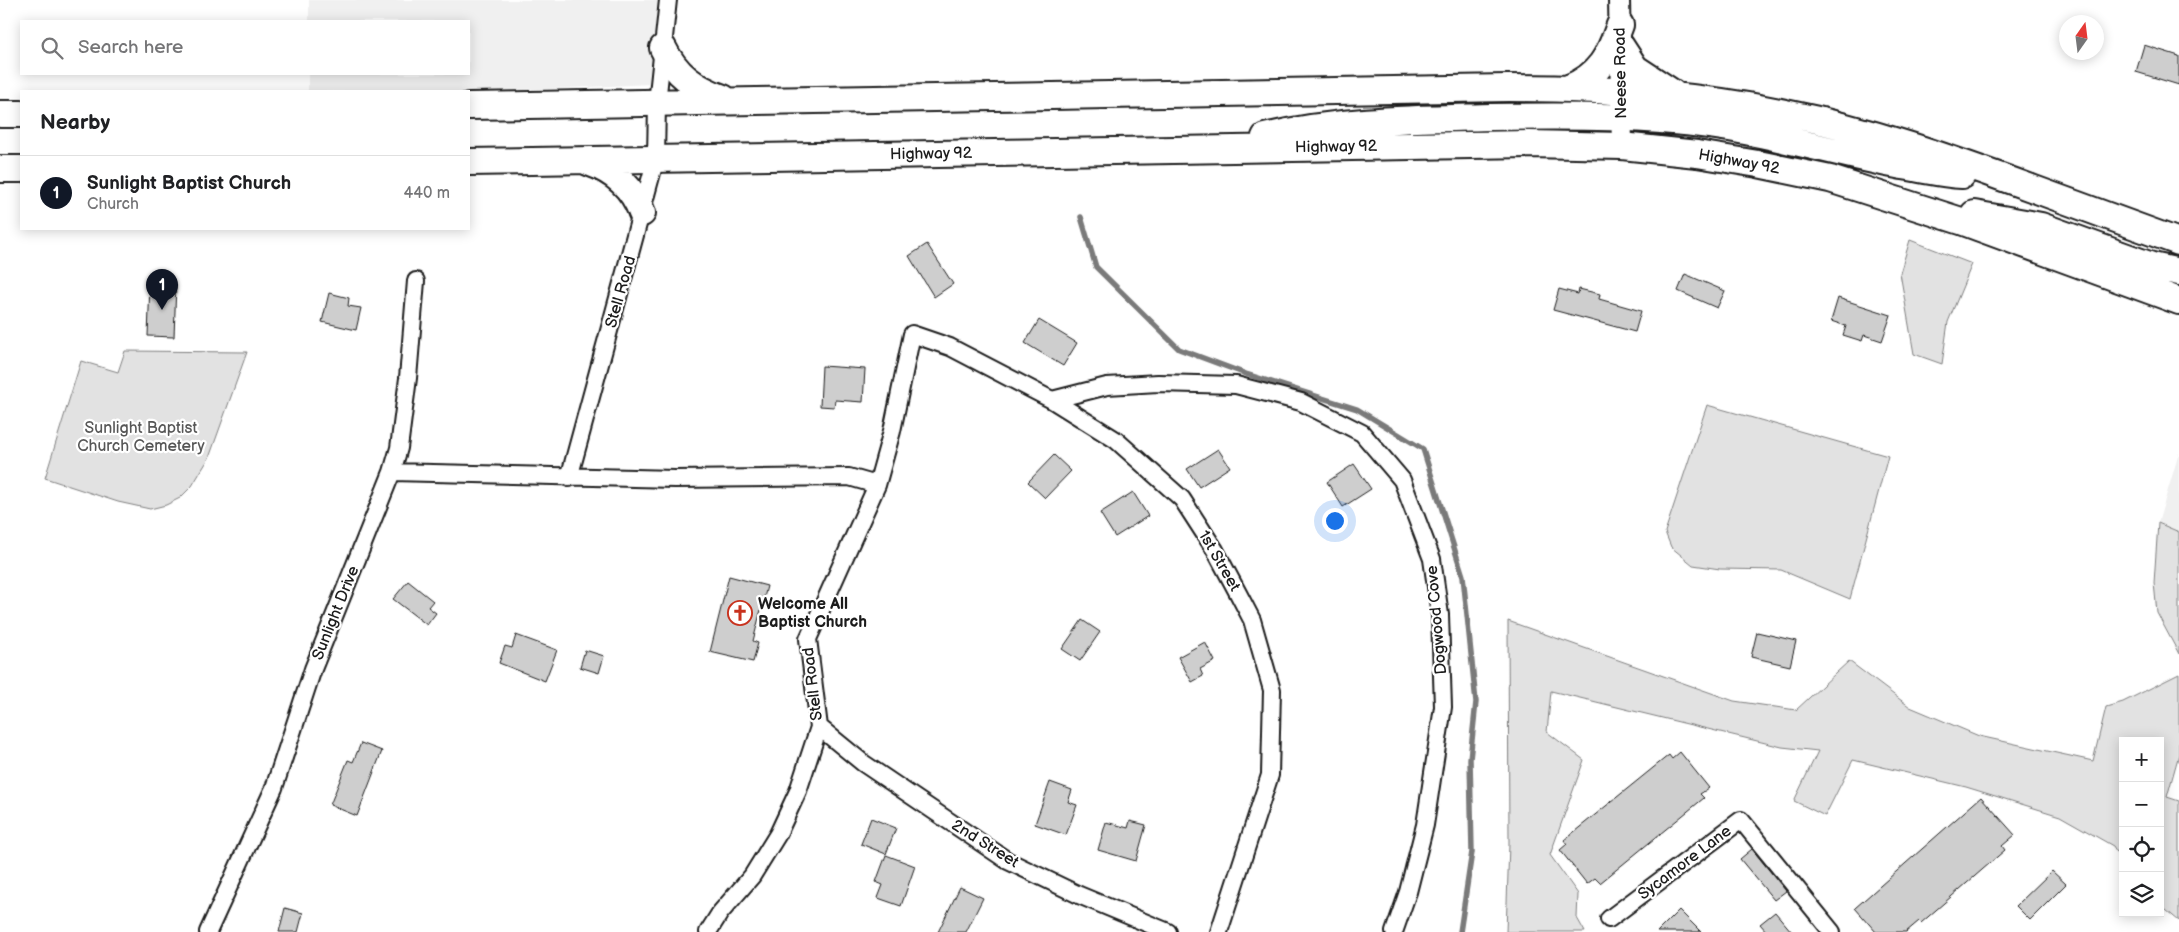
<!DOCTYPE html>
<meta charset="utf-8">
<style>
body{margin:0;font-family:"Balsamiq Sans",sans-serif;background:#f6f6f6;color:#202124}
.controls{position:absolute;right:15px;bottom:15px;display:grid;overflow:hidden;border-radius:0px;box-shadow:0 2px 12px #0003}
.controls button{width:45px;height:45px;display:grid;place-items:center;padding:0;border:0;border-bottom:1px solid #e0e0e0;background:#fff;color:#202124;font:25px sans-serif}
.compass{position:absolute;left:2059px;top:15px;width:45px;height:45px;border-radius:50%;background:#fff;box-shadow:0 2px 12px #0003;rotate:14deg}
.you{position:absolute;left:1334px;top:520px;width:18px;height:18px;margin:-12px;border:4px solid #fff;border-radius:50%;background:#1a73e8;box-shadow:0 0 0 8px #1a73e833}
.badge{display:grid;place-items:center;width:32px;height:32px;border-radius:50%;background:#111827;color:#fff;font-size:16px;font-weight:700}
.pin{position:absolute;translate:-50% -41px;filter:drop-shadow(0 1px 2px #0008)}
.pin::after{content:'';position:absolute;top:26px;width:18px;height:15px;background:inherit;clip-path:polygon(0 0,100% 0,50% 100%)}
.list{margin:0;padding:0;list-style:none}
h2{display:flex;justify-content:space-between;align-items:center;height:65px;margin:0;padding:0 20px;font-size:21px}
h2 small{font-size:16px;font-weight:400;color:#757577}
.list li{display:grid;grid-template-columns:32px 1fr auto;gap:15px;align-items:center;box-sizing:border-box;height:75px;padding:0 20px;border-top:1px solid #e0e0e0}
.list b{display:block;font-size:19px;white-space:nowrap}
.list p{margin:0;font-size:16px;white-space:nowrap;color:#757577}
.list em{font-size:16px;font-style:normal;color:#757577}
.icon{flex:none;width:28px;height:28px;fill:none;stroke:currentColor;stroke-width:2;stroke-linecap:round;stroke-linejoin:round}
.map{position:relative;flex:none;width:2179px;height:932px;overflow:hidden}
.search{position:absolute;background:#fff;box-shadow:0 2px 12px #0003;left:20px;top:20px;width:450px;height:55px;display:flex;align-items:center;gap:12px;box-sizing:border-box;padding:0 18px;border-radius:0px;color:#757577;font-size:19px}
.panel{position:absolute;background:#fff;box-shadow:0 2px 12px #0003;left:20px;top:90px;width:450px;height:140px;border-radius:0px}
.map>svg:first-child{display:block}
</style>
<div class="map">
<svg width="2179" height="932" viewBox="0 0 2179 932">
<rect width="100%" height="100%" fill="#fff"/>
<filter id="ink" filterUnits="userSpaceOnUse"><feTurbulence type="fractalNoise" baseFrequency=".02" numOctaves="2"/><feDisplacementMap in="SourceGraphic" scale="10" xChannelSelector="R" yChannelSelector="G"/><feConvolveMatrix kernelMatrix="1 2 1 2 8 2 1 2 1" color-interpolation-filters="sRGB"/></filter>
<g filter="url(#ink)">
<path fill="#f0f0f0" d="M309,0H677L671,83L469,93L308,91V74H469V21H309Z
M2179,453V533L2158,523Z"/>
<path fill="#e2e2e2" stroke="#7f7f7f" d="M1910,240L1972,264L1948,322L1942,364L1914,354L1900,273Z
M125,351L247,352L209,458L192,486L180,498L166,505L150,509L118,502L45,478L81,361L118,372Z
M1707,405L1888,456L1850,599L1781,570L1720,569L1693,565L1671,547L1665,532Z
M2158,523L2179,532V654L2157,613L2154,583Z
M1508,621L1734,701L1796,710L1849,661L1910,707L1979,736L2093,761L2106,707L2123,702L2179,674V754L2167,797L2179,801V921L2160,905V741H2123V862L2113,846L2060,816L1966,787L1853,760L1825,816L1794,801L1818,751L1782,747L1551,691L1547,732L1584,760L1550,855L1578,894L1577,918L1585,932H1506L1509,844Z"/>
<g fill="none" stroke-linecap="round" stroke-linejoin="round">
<path stroke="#7a7a7a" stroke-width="5.5" d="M1081,217L1096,267L1179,349L1246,374L1357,409L1423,449L1463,576L1476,702L1470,759L1472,852L1460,932"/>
</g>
<path fill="#cecece" stroke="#1c1c1c" d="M2144,45L2179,56V85L2136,72Z
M927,244L953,284L934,297L909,256Z
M1685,274L1725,291L1717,308L1678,291Z
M150,283L176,284L174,337L148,336Z
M1559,289L1578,294L1579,289L1600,294L1599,299L1641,311L1635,332L1553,310Z
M329,293L349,298L348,306L361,308L356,330L322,322Z
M1838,298L1891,315L1882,341L1864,335L1862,341L1843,335L1846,326L1831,321Z
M1039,320L1077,343L1063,366L1025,343Z
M822,366L865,369L863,402L835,400L834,407L820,406Z
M1218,449L1230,467L1199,487L1187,469Z
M1054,455L1071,471L1045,498L1028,482Z
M1354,464L1371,489L1343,507L1327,482Z
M1133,492L1148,516L1115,537L1100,513Z
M729,576L767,586L753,641L758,643L753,662L710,652Z
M408,581L433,601L428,607L436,613L427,625L393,599Z
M1082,620L1100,632L1080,661L1062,649Z
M1757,632L1796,641L1790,666L1751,657Z
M516,635L557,650L545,681L499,663L505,646L512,648Z
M1205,642L1215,661L1200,669L1203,676L1192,682L1178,657Z
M585,650L604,656L599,673L580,667Z
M361,743L382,751L357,816L330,805L348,760L353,762Z
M1680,752L1709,788L1700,794L1704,798L1600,883L1595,878L1587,884L1560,850L1567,844L1564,840L1669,755L1672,759Z
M1050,782L1072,790L1068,802L1077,805L1066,835L1035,824Z
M1981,797L2015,835L2002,846L2005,850L1921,923L1919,921L1906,932H1876L1855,908Z
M871,818L896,828L886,854L861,844Z
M1130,821L1146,825L1136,861L1098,850L1106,822L1128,828Z
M1752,849L1786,891L1774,900L1740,859Z
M886,855L915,866L901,906L878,898L883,885L876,882Z
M2052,871L2066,884L2030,920L2016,906Z
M960,887L983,898L966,932H938Z
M285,908L303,913L298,932H279Z
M1679,910L1701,932H1657Z
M1775,912L1792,932H1767L1760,924Z"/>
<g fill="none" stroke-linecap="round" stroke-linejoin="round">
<defs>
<path id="minor" d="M1052,400L1107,386L1158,383L1236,385L1301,402L1362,433L1402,480L1432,559L1440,615L1443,707L1425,825L1408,892L1394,932
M392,472L675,479L849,477L877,485
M569,478L656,158L657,103L668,0
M819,727L863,763L1008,861L1079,895L1168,932
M1609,919L1741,820L1832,932
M208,932L274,788L313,669L392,472L399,448L408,378L416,281
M708,932L720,913L752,876L778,834L798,791L819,727L808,639L877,485L892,431L912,334L950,347L1052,400L1116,440L1182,499L1215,550L1239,595L1252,620L1272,690L1270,775L1219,932"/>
<path id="tertiary" d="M1619,0L1622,146"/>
<path id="primary" d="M1620,45L1635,68L1673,93
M663,48C676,75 695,88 723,98
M1569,88C1600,75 1609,56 1620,25
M469,106L1508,88C1601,88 1694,94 1785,113C1871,130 1952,159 2034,189C2082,207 2131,224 2179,242
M0,114H21
M1265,137C1340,119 1415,119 1491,117C1570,116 1650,115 1729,128C1787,138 1844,155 1902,166C1922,169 1942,174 1962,175
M469,162L1529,144L1622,146L1697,154L1758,164L1830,179L1961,221L2179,301
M588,162C614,171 633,187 642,213
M0,169H21
M1974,214L2041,226L2152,266L2179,272"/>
</defs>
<use href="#minor" stroke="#1c1c1c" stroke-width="20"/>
<use href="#tertiary" stroke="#1c1c1c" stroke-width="24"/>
<use href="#primary" stroke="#1c1c1c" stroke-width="30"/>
<use href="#minor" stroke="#fff" stroke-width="16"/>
<use href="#tertiary" stroke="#fff" stroke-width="20"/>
<use href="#primary" stroke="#fff" stroke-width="26"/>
</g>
</g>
<defs>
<symbol id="church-ring" viewBox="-11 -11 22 22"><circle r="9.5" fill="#fff" stroke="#c8321e" stroke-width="1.5"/><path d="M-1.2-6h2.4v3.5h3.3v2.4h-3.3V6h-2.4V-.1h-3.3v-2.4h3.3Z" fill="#c8321e"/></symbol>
</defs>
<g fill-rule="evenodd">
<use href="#church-ring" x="726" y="599" width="28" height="28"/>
</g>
<g text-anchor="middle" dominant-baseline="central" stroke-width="4.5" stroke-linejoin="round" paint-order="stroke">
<g font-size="16" fill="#1c1c1c" stroke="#fff">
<text transform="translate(1621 73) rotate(-91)">Neese Road</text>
<text transform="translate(1336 147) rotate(-1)">Highway 92</text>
<text transform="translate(931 154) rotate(-1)">Highway 92</text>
<text transform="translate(1739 162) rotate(10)">Highway 92</text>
<text transform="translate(621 292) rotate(-74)">Stell Road</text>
<text transform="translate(1219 561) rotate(60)">1st Street</text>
<text transform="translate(336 613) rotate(-68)">Sunlight Drive</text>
<text transform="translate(1437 620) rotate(-95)">Dogwood Cove</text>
<text transform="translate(813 684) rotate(-97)">Stell Road</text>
<text transform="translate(985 844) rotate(32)">2nd Street</text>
<text transform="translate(1685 863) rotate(-37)">Sycamore Lane</text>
</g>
<g font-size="16" fill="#575757" stroke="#fff">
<text x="141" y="428">Sunlight Baptist<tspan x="141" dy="18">Church Cemetery</tspan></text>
</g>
<g font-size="16" font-weight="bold" fill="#1c1c1c" stroke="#fff" text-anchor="start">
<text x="758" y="604">Welcome All<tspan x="758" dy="18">Baptist Church</tspan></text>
</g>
</g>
</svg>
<div class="controls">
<button>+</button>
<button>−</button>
<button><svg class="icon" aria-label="locate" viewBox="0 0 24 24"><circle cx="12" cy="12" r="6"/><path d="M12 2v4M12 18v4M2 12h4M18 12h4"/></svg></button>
<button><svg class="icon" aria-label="layers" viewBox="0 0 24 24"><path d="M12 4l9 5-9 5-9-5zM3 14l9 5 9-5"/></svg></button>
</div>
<svg class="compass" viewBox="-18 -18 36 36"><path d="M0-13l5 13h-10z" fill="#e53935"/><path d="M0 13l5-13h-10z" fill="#757577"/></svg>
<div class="you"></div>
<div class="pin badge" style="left:162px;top:310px">1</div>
<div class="search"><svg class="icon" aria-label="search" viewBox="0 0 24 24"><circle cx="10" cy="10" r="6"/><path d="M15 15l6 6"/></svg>Search here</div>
<section class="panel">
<h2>Nearby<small></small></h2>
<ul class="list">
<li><span class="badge">1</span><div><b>Sunlight Baptist Church</b><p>Church</p></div><em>440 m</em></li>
</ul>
</section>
</div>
